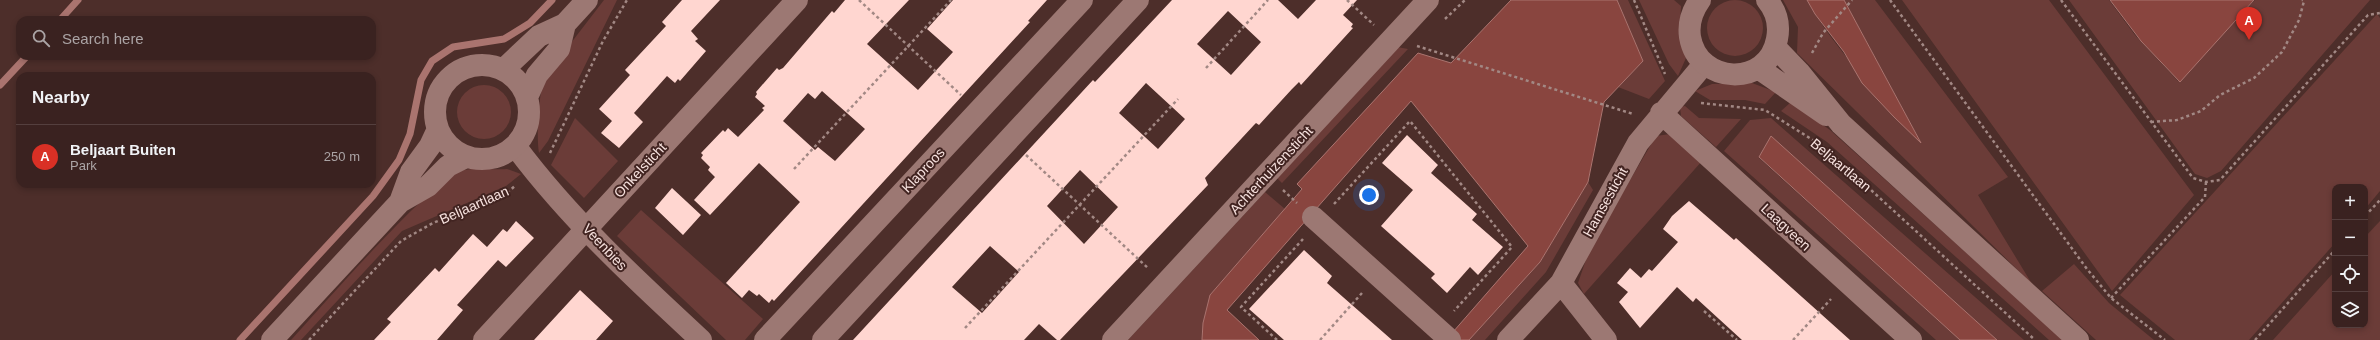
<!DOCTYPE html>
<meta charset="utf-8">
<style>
body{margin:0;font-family:Arial,sans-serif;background:#412a29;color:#f1f3f6}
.controls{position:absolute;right:12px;bottom:12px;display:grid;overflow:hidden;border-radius:8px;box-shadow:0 2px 6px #0003}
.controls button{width:36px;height:36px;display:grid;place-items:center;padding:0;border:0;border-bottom:1px solid #543f3e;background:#3a2220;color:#f1f3f6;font:20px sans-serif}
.you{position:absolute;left:1369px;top:195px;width:14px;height:14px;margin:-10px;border:3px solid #fff;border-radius:50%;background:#1a73e8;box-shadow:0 0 0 6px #1a73e833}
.badge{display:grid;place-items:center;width:26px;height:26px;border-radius:50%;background:#d93025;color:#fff;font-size:13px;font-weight:700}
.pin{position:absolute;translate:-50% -33px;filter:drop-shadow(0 1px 2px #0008)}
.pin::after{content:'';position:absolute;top:21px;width:14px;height:12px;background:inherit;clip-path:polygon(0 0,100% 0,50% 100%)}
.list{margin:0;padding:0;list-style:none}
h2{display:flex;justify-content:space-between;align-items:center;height:52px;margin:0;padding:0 16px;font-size:17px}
h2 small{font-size:13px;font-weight:400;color:#aba4a5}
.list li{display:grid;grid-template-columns:26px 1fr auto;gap:12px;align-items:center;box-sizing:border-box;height:64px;padding:0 16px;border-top:1px solid #543f3e}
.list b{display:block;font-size:15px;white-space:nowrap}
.list p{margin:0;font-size:13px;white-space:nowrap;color:#aba4a5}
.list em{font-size:13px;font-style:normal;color:#aba4a5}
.icon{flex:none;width:22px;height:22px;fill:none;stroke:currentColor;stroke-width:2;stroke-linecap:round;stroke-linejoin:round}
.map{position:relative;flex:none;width:2380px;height:340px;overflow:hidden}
.search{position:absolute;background:#3a2220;box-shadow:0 2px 6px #0003;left:16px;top:16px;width:360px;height:44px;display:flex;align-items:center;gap:10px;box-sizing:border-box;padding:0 14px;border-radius:12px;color:#aba4a5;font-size:15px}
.panel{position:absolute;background:#3a2220;box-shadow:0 2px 6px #0003;left:16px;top:72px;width:360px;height:116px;border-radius:12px}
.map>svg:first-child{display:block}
</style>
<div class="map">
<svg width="2380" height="340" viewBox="0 0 2380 340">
<rect width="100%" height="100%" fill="#4d2e2a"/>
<path fill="#6b3c38" d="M1707 28a28 28 0 1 1 56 0a28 28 0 1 1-56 0Z
M604,0H617L548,141L539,153C536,136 539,94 544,78Z
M1617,0H1628L1665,81L1649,99L1618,87L1643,61Z
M1639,0H1674L1681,6L1680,26L1686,58L1678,76L1669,64Z
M1783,0H1807C1833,48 1884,99 1920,141L1844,0H1875L2008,177L1978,195L2032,284L1797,53L1798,27Z
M1902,0H2049L2194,195L2112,291Z
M2069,0H2109L2135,35L2178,81L2255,0H2370L2221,171L2207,178L2195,174Z
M2377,14L2380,18V191L2365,209V187H2335V243L2249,340H2175L2120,295Z
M1397,47L1408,49L1282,183L1277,178Z
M1752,83L1776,92L1765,104L1745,100H1710L1695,91L1712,84Z
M457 112a27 27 0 1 1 54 0a27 27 0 1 1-54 0Z
M1791,102L1830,130L2063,340H2049L1827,142L1781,111Z
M1685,106L1699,118L1741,119L1716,147L1681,116L1680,107Z
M575,118L618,161L584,198L551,165Z
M1771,118L2024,340H1997L1772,137L1759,158L1960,340H1936L1724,151L1750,120Z
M1670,134L1702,161L1584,294L1578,283L1590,248L1656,136Z
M507,169L521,174L506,186L402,231L301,340H291C319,310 434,176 464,170C477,167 493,170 507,169Z
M1588,182L1593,190L1546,272L1485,340H1469L1540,262Z
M1265,192L1285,209L1210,295L1203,323L1202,340H1128Z
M641,210L763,319L745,340H726L617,236Z
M2380,221V340H2273L2335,271V325H2365V237Z
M2074,264L2109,303L2154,340H2096L2042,291Z"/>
<path fill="#89453f" stroke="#aa746f" d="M1511,0H1617L1643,61L1604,102L1588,182L1540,262L1469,340H1446L1528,246L1411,101L1227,310L1259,340H1202L1203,323L1210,295L1302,189L1297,184L1418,53L1451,63Z
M1807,0H1844L1921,143L1894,117L1862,83L1844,52L1815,14Z
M2110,0H2254L2180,82L2141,41Z
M1771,136L1997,340H1960L1759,157Z"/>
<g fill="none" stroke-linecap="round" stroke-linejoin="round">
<path stroke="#aa746f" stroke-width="7" d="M60,20L78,0
M0,85L27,56
M240,340L373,196L399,160L410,134L421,80L432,61L453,47L504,39L530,23L552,0"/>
</g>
<path fill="#ffd6d0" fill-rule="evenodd" d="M682,0H720L691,31L698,39L695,41L706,51L680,81L678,79L675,83L667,76L634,113L643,122L619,148L601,133L612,121L599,109L630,75L625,70L666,26L662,22Z
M845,0H909L867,44L918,90L953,52L927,29L953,0H1047L1028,21L1030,22L774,301L772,299L769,303L759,294L757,296L749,290L742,298L726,283L800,202L759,163L710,215L694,200L715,177L708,170L710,167L701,158L703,155L701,153L723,130L725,132L728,128L738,137L764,110L762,108L765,106L755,97L757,94L756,92L777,68L779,70L783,68L832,11L834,13ZM822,91L865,129L835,161L818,147L815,150L783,121L808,93L815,99Z
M1172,0H1278L1298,19L1316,0H1357L1343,15L1353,24L1351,27L1353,28L1301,85L1299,82L1292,89L1259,125L1256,123L1254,125L1205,178L1208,185L1060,340H1057L1039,324L1024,340H853L1093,80L1095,82ZM1228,11L1261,42L1231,75L1197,44ZM1146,83L1185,119L1158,149L1119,113ZM1080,170L1118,207L1084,244L1047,206ZM990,246L1019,272L982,313L952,287Z
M1407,135L1438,165L1431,173L1477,214L1472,220L1503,247L1478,275L1470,267L1447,293L1431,278L1435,274L1381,226L1413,190L1382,163Z
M672,188L701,215L683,235L655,208Z
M1689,201L1734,240L1736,238L1850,340H1742L1696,298L1693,302L1677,287L1640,328L1619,302L1628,292L1617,283L1630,268L1641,278L1649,269L1652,271L1678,242L1663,229L1672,216Z
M516,221L534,238L506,267L498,260L457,305L463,310L437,340H374L391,322L387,319L435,268L439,272L473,234L487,247L503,229L507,232Z
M1304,250L1332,276L1327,283L1392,340H1284L1249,309Z
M580,290L613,321L596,340H534Z"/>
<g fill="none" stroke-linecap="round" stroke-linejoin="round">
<path stroke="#a28884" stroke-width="2.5" stroke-dasharray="3 3" stroke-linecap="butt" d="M859,0L961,95
M1347,0L1374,25
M1634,0L1665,74
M1890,0L2087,269L2111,298L2165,340
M2061,0L2193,178L2206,182L2220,180L2368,15L2380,13
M1445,19L1465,0
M1417,46L1633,114
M1812,53L1823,33L1852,0
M1206,68L1268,0
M1701,103L1765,110L1824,147L2035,340
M2151,122L2177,120L2201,111L2220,95L2254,78L2282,52L2299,20L2304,1L2302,0
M550,153L603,41L627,0
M1026,155L1149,269
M794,169L951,0
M1283,190L1297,203
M1334,204L1410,121L1512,247L1454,311
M2365,216L2380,200
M2111,298L2205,197L2206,182
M1704,311L1737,340
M965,328L1178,99
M309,340L401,241L433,223L508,192L516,185
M1277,340L1241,307L1303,239
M1320,340L1362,293
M1793,340L1831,299
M2255,340L2335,250"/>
<path stroke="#9c7873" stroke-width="22" d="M1661,113L1911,340
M516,147C569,218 636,280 701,340
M1313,217L1450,340
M1561,283L1606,340
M484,340L797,0
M765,340L1082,0
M823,340L1138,0
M1113,340L1428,0
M1508,340L1561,283L1638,143L1704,64"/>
<path stroke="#9c7873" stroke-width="22" d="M1700,0C1692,11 1688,23 1690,37C1698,85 1768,88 1777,39C1780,24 1777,12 1767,0
M1776,48L1799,72L1841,124L2078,340
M435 112a47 47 0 1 1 94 0a47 47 0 1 1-94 0Z
M1758,68L1826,115
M504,69L539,36L565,24L587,0
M528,95L537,75L559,49L565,24
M400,202L411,172L430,146L438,129
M272,340L400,202L428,186L448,166L466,157"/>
</g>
<g text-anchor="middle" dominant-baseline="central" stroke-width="4" stroke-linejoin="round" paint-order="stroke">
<g font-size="14" fill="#f7e2df" stroke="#422421">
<text transform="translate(1841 165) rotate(40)">Beljaartlaan</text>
<text transform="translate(640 170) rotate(-47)">Onkelsticht</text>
<text transform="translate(923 170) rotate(-47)">Klaproos</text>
<text transform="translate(1271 170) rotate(-47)">Achterhuizensticht</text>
<text transform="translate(1605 202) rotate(-61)">Hamsesticht</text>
<text transform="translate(474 205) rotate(-24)">Beljaartlaan</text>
<text transform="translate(1786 227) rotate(43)">Laagveen</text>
<text transform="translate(605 247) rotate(47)">Veenbies</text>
</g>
</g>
</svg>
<div class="controls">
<button>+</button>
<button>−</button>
<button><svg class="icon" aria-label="locate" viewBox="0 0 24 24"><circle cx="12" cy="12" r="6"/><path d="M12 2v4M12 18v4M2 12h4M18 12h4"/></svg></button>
<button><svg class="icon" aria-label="layers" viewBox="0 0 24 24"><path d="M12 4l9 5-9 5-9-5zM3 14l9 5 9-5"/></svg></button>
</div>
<div class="you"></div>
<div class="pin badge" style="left:2249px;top:40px">A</div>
<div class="search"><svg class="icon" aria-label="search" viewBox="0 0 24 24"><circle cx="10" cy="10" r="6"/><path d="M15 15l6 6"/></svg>Search here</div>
<section class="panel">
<h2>Nearby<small></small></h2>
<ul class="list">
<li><span class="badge">A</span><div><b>Beljaart Buiten</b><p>Park</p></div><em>250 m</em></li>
</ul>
</section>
</div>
